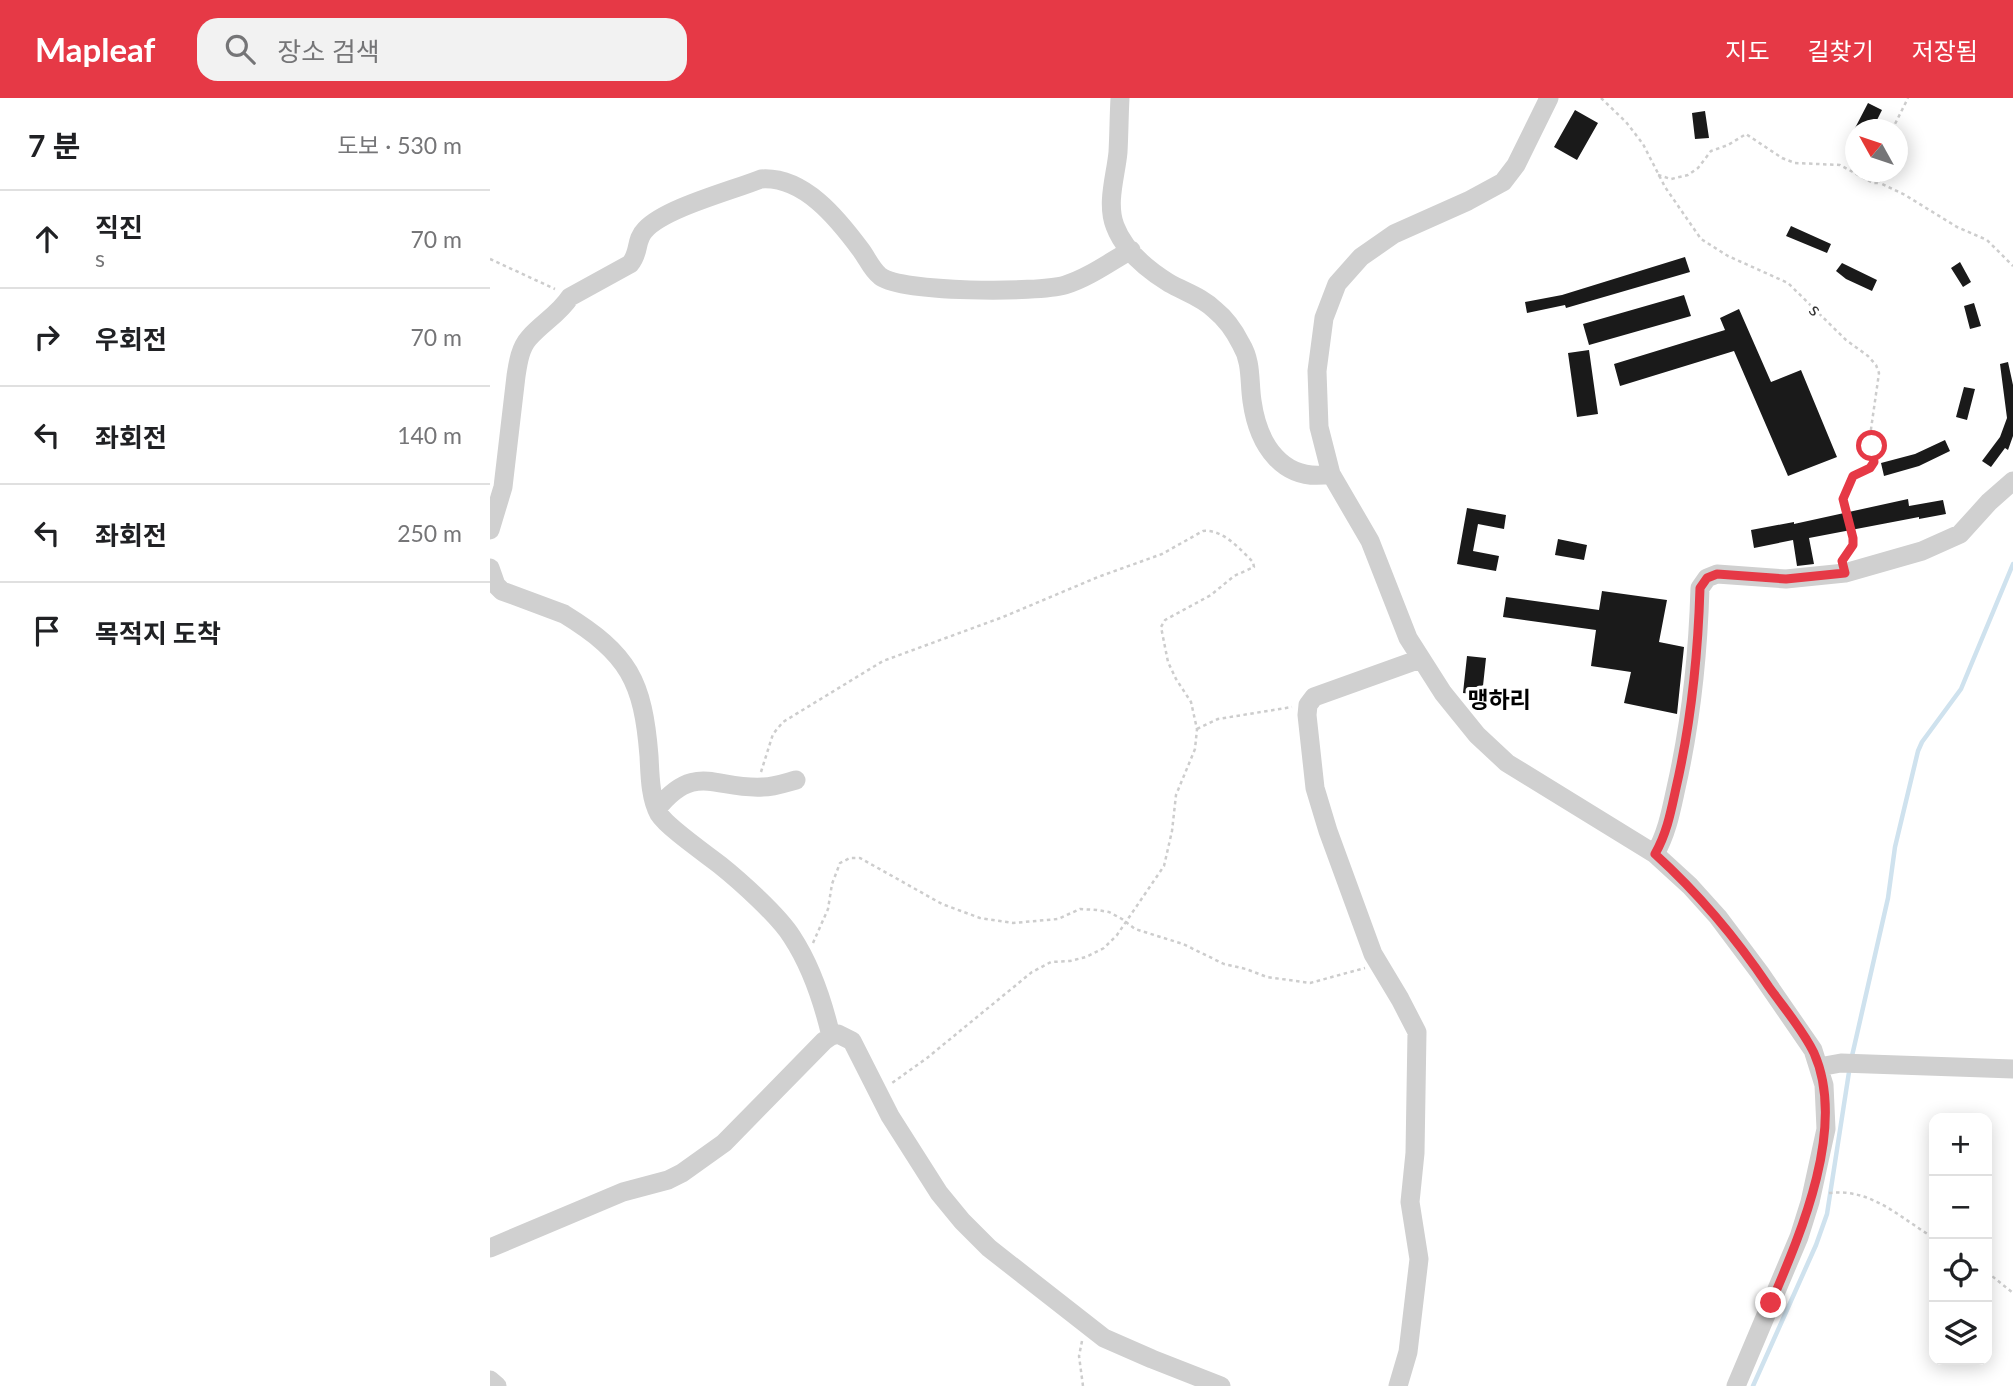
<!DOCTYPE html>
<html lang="ko">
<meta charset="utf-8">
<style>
body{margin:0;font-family:Lato,"Noto Sans KR",sans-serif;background:#f2f2f2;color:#202124}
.controls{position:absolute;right:21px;bottom:21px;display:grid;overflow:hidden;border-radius:14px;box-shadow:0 4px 18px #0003}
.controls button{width:63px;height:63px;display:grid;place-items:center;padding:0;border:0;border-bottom:2px solid #e0e0e0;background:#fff;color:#202124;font:35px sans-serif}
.compass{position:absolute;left:1355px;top:21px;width:63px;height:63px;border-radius:50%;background:#fff;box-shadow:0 4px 18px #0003;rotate:310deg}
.stop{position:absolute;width:21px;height:21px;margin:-16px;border:5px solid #e63946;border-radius:50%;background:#fff}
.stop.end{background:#e63946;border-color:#fff;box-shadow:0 2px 7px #0008}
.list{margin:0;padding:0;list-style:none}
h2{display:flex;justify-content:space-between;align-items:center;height:91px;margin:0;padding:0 28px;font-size:30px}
h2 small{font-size:23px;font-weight:400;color:#757577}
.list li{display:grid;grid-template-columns:46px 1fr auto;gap:21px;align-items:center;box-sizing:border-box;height:98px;padding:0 28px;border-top:2px solid #e0e0e0}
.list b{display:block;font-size:26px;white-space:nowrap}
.list p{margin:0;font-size:23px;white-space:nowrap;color:#757577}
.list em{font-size:23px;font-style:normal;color:#757577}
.icon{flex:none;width:38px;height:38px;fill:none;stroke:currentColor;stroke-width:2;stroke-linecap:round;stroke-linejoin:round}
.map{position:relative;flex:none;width:1523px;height:1288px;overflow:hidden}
header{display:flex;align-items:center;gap:42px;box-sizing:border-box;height:98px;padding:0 35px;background:#e63946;color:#fff}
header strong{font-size:33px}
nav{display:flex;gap:38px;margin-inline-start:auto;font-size:24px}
.search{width:490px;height:63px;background:#f2f2f2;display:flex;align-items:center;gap:18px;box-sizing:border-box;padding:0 24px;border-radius:21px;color:#757577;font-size:26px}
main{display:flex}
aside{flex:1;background:#fff}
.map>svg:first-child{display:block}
</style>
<header>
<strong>Mapleaf</strong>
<div class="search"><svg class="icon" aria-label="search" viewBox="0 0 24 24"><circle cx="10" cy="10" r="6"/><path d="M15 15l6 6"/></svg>장소 검색</div>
<nav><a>지도</a><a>길찾기</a><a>저장됨</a></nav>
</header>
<main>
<aside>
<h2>7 분<small>도보 · 530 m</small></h2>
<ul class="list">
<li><svg class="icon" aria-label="ahead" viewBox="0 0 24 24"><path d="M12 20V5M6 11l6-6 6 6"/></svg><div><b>직진</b><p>s</p></div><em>70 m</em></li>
<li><svg class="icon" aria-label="right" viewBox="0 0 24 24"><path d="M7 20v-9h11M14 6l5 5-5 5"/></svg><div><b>우회전</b></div><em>70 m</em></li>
<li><svg class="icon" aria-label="left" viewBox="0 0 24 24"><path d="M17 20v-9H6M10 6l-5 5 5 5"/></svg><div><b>좌회전</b></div><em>140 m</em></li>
<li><svg class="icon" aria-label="left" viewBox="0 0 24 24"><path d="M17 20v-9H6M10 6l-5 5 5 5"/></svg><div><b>좌회전</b></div><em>250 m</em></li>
<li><svg class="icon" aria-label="arrive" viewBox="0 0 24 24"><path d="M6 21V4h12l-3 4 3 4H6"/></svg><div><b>목적지 도착</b></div></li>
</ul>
</aside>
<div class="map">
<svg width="1523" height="1288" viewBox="0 0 1523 1288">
<rect width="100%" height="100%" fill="#fff"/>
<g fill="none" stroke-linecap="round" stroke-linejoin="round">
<path stroke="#cfe2ee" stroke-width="4.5" d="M1362,958L1398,800L1405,749L1428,653L1432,644L1471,591L1523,466
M1263,1288L1326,1147L1337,1116L1359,974"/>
</g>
<path fill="#1a1a1a" d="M1378,5L1392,12L1382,32H1364Z
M1085,12L1108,25L1087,62L1064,49Z
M1215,13L1219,40L1205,41L1202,15Z
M1301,128L1341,146L1337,155L1296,138Z
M1195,159L1200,174L1076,210L1075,207L1037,215L1035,204L1072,197Z
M1470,164L1481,184L1473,189L1461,170Z
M1352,165L1387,182L1382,193L1356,181L1346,173Z
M1194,197L1201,218L1099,247L1093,226Z
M1484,205L1491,228L1480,231L1474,208Z
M1249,211L1281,284L1311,272L1347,359L1298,378L1244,253L1130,288L1124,266L1235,232L1230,220Z
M1099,252L1108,316L1087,319L1078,255Z
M1518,264L1523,287V338L1518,352L1515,350L1501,369L1492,363L1510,339L1517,320L1510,266Z
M1474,289L1485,291L1477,322L1466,319Z
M1455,342L1460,353L1429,368L1394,378L1391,365L1425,356Z
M1418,401L1419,408L1453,402L1456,416L1429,421V419L1319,440L1324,466L1307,468L1303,442L1264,450L1261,432L1304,424V426Z
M977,410L1016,417L1014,431L988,426L983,453L1009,458L1006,473L967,466Z
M1068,441L1097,447L1094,462L1065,457Z
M1112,493L1177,502L1169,544L1194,549L1187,616L1134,605L1141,574L1101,568L1106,532L1013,519L1016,499L1109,512Z
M977,558L996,560L992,597L973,595Z"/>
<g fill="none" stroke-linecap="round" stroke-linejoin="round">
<path stroke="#cdcdcd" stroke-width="2.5" stroke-dasharray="3.5 3.5" stroke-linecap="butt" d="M1111,0L1136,24L1153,46L1175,89L1211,141L1238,158L1298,185L1356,242L1378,258L1386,267L1389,275L1380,338L1384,364L1380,370L1363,378L1353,401L1363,440L1362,447L1354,459
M1402,32L1418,0
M1387,74L1390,85L1415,97L1467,129L1497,142L1523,168
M1168,77L1181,81L1198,77L1208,70L1221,53L1238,47L1256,36L1292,60L1305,65L1350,67L1383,85H1390
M0,161L65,191
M707,631L728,621L802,609
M271,674L283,636L293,624L393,563L513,519L608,479L672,456L713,433C733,431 750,451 763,464L764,469L744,478L721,497L675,522L671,529L678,564L686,581L701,604L707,631L705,651L686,697L682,733L674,768L627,837L614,850L596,859L580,863L561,864L542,874L437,960L402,985
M323,845L338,811L342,786L350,765L360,760H370L452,806L490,820L523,825L568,821L590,811L607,812L619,814L632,821L645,831L693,846L734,866L756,871L777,879L820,885L875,870
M1339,1095C1382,1090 1410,1120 1444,1140
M1497,1174L1523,1195
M592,1243L589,1258L593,1288"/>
<path stroke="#d0d0d0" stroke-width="19" d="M630,0C629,18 629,36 628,54C626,77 616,105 625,128C634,152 658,172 679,185C695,194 712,199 725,212C735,220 745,234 751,246C762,264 759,283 762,303C768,346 792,385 841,376
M1059,0L1026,67L1013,84L978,103L904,136L871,159L847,186L834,220L827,273L829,329L841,376L880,443L918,540L953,595L987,637L1017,665L1165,756L1200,788L1228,819L1270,875L1323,952L1334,987L1336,1031L1320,1104L1309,1139L1246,1288
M0,432L13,389L26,278C28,265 30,250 39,240C52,225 69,216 80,199L140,166C150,155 145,142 155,132C175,110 241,93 271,81C314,78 348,121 371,152C377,160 382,172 390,178C410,195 548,195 575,187C598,180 620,164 641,152
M0,470L6,487L12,493L74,516C139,556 153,583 159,658C160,676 160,700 169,716C177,729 216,756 230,767C250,783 289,818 302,839C321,868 333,904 341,938
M167,711C205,663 226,692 273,689C284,689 295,685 306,682
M1165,756C1177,735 1181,713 1186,690C1201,624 1208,557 1210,490L1217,480L1227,476L1296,481L1355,475L1432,453L1470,436L1499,404L1523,383
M1329,969L1351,965L1523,971
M0,1150L133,1094L178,1082L192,1075L234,1045L334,943L341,938L348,936L362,943L400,1018L449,1095L472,1123L499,1150L614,1240L662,1261L731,1288
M0,1282L7,1288
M908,1288L918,1254L929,1161L920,1104L925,1055L927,934L910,901L883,856L838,733L825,690L817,617L818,607L824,599L930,561"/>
</g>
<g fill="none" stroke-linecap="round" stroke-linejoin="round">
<path stroke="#e63946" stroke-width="9" d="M1281,1205C1311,1135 1357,1029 1324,955C1313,932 1294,910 1279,889C1246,840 1209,796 1165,756C1177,735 1181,713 1186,690C1201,625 1208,556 1210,490L1217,480L1227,476L1296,481L1355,475L1352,463L1363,447V440L1353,401L1363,378L1380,370L1384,364L1382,348"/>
</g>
<g text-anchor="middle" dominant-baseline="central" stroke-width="7" stroke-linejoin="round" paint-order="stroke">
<g font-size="19" fill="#333" stroke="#fff">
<text transform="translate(1326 211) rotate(45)">s</text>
</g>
<g font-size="23" font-weight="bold" fill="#000" stroke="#fff">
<text x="1009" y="601">맹하리</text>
</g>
</g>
</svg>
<div class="controls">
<button>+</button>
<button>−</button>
<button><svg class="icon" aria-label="locate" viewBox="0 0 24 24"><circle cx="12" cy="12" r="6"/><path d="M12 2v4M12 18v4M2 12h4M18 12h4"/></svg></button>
<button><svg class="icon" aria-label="layers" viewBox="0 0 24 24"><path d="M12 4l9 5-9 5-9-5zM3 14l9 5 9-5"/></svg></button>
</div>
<svg class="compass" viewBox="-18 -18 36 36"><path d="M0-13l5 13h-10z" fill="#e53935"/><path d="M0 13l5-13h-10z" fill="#757577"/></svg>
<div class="stop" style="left:1382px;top:348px"></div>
<div class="stop end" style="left:1281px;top:1205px"></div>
</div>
</main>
